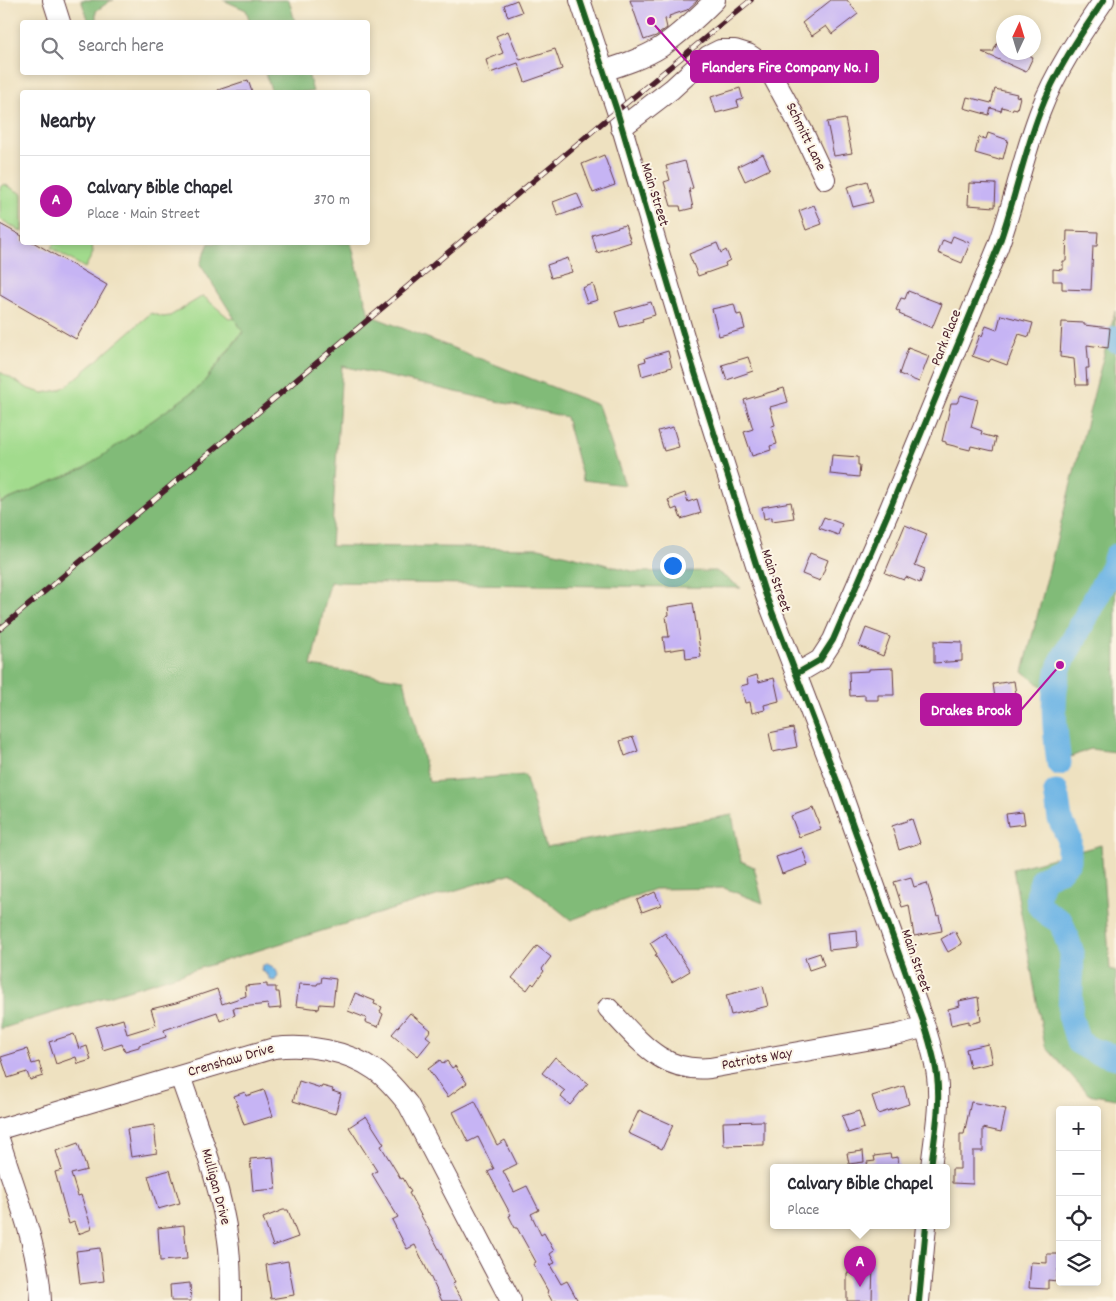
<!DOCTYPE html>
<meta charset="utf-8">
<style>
body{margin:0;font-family:Dekko,sans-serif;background:#f7f7f7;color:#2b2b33}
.controls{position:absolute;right:15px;bottom:15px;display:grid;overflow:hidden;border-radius:5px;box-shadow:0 2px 8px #0003}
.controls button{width:45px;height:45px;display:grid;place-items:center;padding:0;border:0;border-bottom:1px solid #e1e1e2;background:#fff;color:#2b2b33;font:25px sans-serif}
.compass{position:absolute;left:996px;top:15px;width:45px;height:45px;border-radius:50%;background:#fff;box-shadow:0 2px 8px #0003;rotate:4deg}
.you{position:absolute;left:672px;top:565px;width:18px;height:18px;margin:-12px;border:4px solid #fff;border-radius:50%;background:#1a73e8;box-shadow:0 0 0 8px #1a73e833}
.badge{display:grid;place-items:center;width:32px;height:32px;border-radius:50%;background:#b5179e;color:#fff;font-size:16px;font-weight:700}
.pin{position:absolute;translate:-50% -41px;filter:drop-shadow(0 1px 2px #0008)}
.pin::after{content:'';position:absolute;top:26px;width:18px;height:15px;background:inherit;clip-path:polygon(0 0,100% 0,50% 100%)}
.popup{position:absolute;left:770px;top:1164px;width:180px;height:65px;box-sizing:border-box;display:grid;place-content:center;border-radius:5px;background:#fff;filter:drop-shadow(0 1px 4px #0005);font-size:16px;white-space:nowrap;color:#7c7c81}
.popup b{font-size:19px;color:#2b2b33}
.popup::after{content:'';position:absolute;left:50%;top:100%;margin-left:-10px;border:10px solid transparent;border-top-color:#fff}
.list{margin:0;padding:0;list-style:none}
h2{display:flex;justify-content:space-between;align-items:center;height:65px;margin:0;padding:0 20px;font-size:21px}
h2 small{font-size:16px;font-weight:400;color:#7c7c81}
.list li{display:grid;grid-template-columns:32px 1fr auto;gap:15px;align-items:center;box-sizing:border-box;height:90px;padding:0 20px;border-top:1px solid #e1e1e2}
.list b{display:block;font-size:19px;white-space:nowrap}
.list p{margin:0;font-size:16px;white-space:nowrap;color:#7c7c81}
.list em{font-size:16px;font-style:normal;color:#7c7c81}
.icon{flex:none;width:28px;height:28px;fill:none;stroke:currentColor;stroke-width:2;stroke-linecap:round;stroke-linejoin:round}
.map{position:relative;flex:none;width:1116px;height:1301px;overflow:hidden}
.search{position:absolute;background:#fff;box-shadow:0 2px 8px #0003;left:20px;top:20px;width:350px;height:55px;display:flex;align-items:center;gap:12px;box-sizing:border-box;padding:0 18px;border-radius:5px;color:#7c7c81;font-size:19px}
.panel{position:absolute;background:#fff;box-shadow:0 2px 8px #0003;left:20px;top:90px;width:350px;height:155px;border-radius:5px}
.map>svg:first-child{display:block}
</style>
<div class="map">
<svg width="1116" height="1301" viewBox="0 0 1116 1301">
<rect width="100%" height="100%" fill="#fcf5e5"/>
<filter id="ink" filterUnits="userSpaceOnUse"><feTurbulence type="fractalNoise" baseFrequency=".02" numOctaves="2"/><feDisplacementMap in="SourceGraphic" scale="10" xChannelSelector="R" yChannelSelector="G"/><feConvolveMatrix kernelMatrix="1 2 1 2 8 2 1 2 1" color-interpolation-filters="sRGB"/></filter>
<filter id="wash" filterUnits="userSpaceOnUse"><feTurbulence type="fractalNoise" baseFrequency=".0096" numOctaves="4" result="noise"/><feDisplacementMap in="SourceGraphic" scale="20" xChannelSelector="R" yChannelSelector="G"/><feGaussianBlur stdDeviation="1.12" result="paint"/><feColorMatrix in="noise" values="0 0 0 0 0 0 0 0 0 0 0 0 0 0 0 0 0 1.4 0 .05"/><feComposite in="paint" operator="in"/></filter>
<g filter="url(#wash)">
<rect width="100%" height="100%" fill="#eee1c0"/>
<path fill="#a2db8d" stroke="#767d5c" d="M4,184L22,194V232L0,219V187Z
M54,243H92L93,253L85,268L51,248Z
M203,296L230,319L235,318L243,331L200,387L85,468L0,503V372L29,389L43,393L59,390L68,385L80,375L151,313L163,317L170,316Z"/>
<path fill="#81bb78" stroke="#666d52" d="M81,0H114L110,1L96,11V22H89Z
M223,0H289L295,22H250L246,10Z
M265,73H308L313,92H272Z
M209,243H351L369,315L598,405L625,485L583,480L566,417L342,366L331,546L539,548L636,572L716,571L741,588L330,582L311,666L404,680L429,782L525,775L546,847L732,815L741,861L754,867L763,903L724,888L654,889L571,920L512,873L0,1029V503L85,468L200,387L243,332L200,264Z
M1115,311L1116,752L1090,749L1061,761L1057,698L1023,672Z
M1101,845L1110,969L1116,971V1099L1088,1094L1045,1046L1013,869Z"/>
<path fill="#6eb5e5" stroke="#5c6a88" d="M266,964C273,966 277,969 278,976L275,981L270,980L268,975L261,970L262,966Z"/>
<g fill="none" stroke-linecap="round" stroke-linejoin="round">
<path stroke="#6eb5e5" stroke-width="25" d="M1116,338V340
M1059,763C1055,730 1050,698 1060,665L1113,566L1116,556
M1056,792L1060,819L1069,838V860L1060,870L1043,878C1034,905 1036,907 1061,922L1072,953L1070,1015L1078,1042L1092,1050L1116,1057"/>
</g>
<g id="blocks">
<path fill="#c6b4f4" d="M517,0L522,12L508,17L504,5Z
M630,0H698L687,10L669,16L670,18L665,19L667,28L656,36L644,40Z
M831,0H847L858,14L832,34L826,26L812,36L802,23Z
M1004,29V52H1022L1033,57L1026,72L982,52H993Z
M508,31L520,60L555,49L562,69L525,82L518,63L490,73L486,60L503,53L496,36Z
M248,80L252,92H218V90Z
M740,88L743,99L737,101L739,107L716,113L711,97Z
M995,89L1017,94L1016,96L1020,97L1017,109L1013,108L1012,110L1002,107L1001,111L991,108L989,115L964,108L967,97L991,103Z
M845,119L852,153L834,156L827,122Z
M988,133L1008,140L1003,159L999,158V160L975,153L979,137L986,139Z
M763,154L770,169L745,181L738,166Z
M604,155L615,185L593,193L582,164Z
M685,161L693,188L689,189L693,208L681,211L680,206H671L664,182L670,180L666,166Z
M867,181L873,202L853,207L847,187Z
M969,183L996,184L995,207L968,205Z
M577,193L583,207L558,216L553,202Z
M814,205L822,224L806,230L799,211Z
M0,224L22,236V242H33L107,285L76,339L0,295Z
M625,225L631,242L597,253L592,235Z
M1067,231L1098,232L1097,246H1093L1091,290L1062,289V281H1053V269L1063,270V261H1066Z
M953,236L970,243L962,263L938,253L943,240L950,243Z
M717,243L721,253L726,250L730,260L725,263L726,266L698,276L689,254Z
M568,258L572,272L551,278L547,265Z
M593,284L598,300L587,303L582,288Z
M908,291L942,304L932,328L899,314L900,312L896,310L901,298L905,299Z
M651,302L655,315L642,319L643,321L620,327L615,312Z
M734,304L737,315L741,314L745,329L719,336L712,309Z
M1001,315L1033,323L1029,337L1019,334L1007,365L991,359L989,362L972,356L980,335L982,336L986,326L997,330Z
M1062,322L1084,323V325L1110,328L1108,348L1087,345L1089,368H1086L1087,385H1076L1074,359L1060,357Z
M908,348L929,356L919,382L899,374Z
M668,351L672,367L642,376L639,363L646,361L645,358Z
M748,357L753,371L727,380L722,365Z
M784,388L788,402L770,407L775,425L772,426L777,444L770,446L771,450L752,456L744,432L753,429L744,400Z
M961,395L978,400L971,427L982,431L981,434L996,438L993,451L971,446L970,450L946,444V442L942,441L951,403H957Z
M673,427L679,447L664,451L658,431Z
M832,455L858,457V465H860L859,477L830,474Z
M685,493L688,502L697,499L701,513L681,519L677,508L672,510L668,500L674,498V497Z
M791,502L794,518L772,521V517L764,519L762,507Z
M824,517L842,524L838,535L819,528Z
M905,525L927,534L915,565L925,569L920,583L906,577L904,580L885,573Z
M810,553L828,560L820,581L802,574Z
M693,603L701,657L686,659L685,648L665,651L663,637H669L666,616L669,615L668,607Z
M866,628L890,637L883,656L859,646Z
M934,641L962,642V661L934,663Z
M893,668L894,695H878V700H865V695L850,696L849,672L869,671V669Z
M757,675L759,682L774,678L779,701L764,705L765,710L752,713L750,702L745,703L741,686L748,684L747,678Z
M1014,681L1018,707L997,711L993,684Z
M793,728L797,747L773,752L769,733Z
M633,737L638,751L625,756L620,741Z
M813,808L821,829L799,837L791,816Z
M1023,812L1025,824L1008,826L1006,814Z
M912,819L920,843L899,850L892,826Z
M802,848L808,865L782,874L776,857Z
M911,877L914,887L927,883L937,916L939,915L942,931L914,936L909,905L902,907L894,882Z
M655,892L661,905L642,912L637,900Z
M857,930L858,947L829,950L827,933Z
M955,931L962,944L948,952L941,939Z
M665,933L690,971L672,982L655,955L657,954L650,943Z
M537,946L551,957L542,969L544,971L534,985L532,983L527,990L512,978Z
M820,953L824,965L809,970L805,958Z
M322,977L336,979L333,1005L320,1004L319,1009L296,1006L299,984L317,985L318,983H321Z
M267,984V987H276V992H279L281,1008L269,1009L268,1004L233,1008L235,1015L220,1021L217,1012L164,1030L166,1037L139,1045V1047L125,1051L122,1044L103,1050L96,1027L123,1019L127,1034L156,1025L151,1009L176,1003L217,989L222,1004L246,996L245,986Z
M763,986L768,1006L731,1015L726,995Z
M355,993L375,1001L374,1004L382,1007L380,1012L383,1014L378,1027L365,1022L366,1018L348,1011Z
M978,997L981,1021L969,1024V1021L951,1025L948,1009L960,1006L959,1001Z
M410,1013L431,1030L426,1036L431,1040L418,1056L392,1034Z
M74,1034L79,1049L87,1046L91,1060L78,1064L76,1057L56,1064L49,1042Z
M988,1044L992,1063L970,1068L966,1049Z
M27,1049L32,1064L39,1062L43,1076L30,1080L27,1072L8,1078L1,1057Z
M555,1057L588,1083L570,1105L561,1097L565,1091L542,1073Z
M440,1060L443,1064L447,1061L452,1068L455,1066L467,1083L448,1097L428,1069Z
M299,1081L321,1088L322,1086L333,1089L332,1091L341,1094L335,1114L293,1101Z
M904,1086L909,1104L878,1114L872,1096Z
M264,1090L273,1116L244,1125L234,1096L245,1092L246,1096Z
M475,1101L497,1145L505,1140L517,1164L503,1171L514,1192L527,1186L539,1210L531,1214L541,1235L544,1233L554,1251L550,1254L555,1263L550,1265L561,1284L567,1281L578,1301H552L547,1292L548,1291L533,1264L536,1262L517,1228H515L509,1216L511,1215L488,1172L494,1169L478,1137L468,1142L453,1112Z
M971,1102L1006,1109L1001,1132L983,1128V1151H973V1184L952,1183V1169H960V1134H964Z
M639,1110L673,1125L662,1149L628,1133Z
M859,1111L864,1128L848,1133L842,1116Z
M366,1116L384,1144L381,1146L401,1179L403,1178L411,1192L409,1193L440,1251L455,1283L452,1284L463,1301H442L415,1245L407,1249L392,1220L398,1217L372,1174L377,1171L349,1127Z
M764,1121V1145L724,1146L723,1122Z
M154,1125L157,1153L131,1157L127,1129Z
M78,1143L87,1170L71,1174L78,1196L81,1195L92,1229L78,1234L74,1222L69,1224L55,1172L62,1170L56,1151Z
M863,1151L864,1162L849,1164L847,1153Z
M890,1154L891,1158L898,1157L899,1168H868L867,1162L875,1161L874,1156Z
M273,1157L276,1189L253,1191L250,1159Z
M170,1170L180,1203L158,1209L148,1176Z
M283,1210H288L298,1237L273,1246L263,1218Z
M184,1225L187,1259L160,1261L158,1228Z
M100,1248L104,1281L80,1284L76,1251Z
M1047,1254H1060V1269H1058L1057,1281L1048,1280V1289L1029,1288L1031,1262L1047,1263Z
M855,1255H863L868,1260H873L872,1301H847V1273H850V1260Z
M288,1261L294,1295L271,1299L266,1265Z
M190,1283L191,1301H171L170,1285Z"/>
</g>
</g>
<g filter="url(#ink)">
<use href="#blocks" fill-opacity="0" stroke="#633c41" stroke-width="1"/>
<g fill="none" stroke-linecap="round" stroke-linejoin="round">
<defs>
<path id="minor" d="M53,0L60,22
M580,0L617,111L691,360L765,593L839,786L925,1027C930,1043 935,1059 937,1076C941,1106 934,1138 931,1168
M603,71C622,65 644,58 661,47C681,33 698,17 715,0
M621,128L672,89L708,56L720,50H735L748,54L762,63L773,77L802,130L825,179
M796,674L820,660L833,640L889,511L998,247C1014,203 1023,156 1040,112C1055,72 1080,35 1104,0
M608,1008C639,1040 661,1073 710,1068L900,1034L925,1027
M180,1076C198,1129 221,1184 228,1240C231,1260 231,1281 231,1301
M0,1129L274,1048C308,1044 346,1050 375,1070C388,1079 398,1092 408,1104L511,1301
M0,1142C16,1194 39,1247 41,1301
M919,1301L926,1226"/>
</defs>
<use href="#minor" stroke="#633c41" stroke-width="22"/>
<use href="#minor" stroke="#fff" stroke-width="20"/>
<defs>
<path id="rail" d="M0,629L601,124L751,0"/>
</defs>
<use href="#rail" stroke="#4a1f2b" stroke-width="5.5"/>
<use href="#rail" stroke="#fcf5e5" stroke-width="4" stroke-dasharray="11" stroke-linecap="butt"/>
<defs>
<path id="cycleway" d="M580,0L617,111L691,360L765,593L839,786L925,1027C930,1043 935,1059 937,1076C941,1106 934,1138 931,1168
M796,674L820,660L833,640L889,511L998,247C1014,203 1023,156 1040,112C1055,72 1080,35 1104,0
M919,1301L926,1226"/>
</defs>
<use href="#cycleway" stroke="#fcf5e5" stroke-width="9"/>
<use href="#cycleway" stroke="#1b5e20" stroke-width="6"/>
</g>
</g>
<g text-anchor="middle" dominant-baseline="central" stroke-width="4" stroke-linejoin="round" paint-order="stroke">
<g font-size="15" fill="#4a1f2b" stroke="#fcf5e5">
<text transform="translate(805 137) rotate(64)">Schmitt Lane</text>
<text transform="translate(654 195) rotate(73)">Main Street</text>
<text transform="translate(947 338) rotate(-68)">Park Place</text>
<text transform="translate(775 581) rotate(71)">Main Street</text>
<text transform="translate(915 961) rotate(71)">Main Street</text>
<text transform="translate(757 1060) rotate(-10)">Patriots Way</text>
<text transform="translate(231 1061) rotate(-16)">Crenshaw Drive</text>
<text transform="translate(215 1187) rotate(75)">Mulligan Drive</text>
</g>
</g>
<path fill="none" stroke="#b5179e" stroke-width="2" d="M651 21L691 66M1060 665L1021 710"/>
<g fill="#b5179e" stroke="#fcf5e5" stroke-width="2">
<circle cx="651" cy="21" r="5"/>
<circle cx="1060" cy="665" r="5"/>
</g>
<g fill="#b5179e" stroke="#b5179e" stroke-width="2">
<rect x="691" y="51" width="187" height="31" rx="5"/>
<rect x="921" y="694" width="100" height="31" rx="5"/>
</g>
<g font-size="16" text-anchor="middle" font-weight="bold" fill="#fff">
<text x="785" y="72">Flanders Fire Company No. 1</text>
<text x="971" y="715">Drakes Brook</text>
</g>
</svg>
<div class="controls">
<button>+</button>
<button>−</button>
<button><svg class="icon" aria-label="locate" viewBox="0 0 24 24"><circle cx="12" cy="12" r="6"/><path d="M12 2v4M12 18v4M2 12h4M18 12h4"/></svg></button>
<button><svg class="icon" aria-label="layers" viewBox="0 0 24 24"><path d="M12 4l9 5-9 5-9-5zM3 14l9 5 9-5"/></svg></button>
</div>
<svg class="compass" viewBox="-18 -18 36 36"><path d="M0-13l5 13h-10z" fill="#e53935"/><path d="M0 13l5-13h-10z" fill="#7c7c81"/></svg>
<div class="you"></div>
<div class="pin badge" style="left:860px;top:1287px">A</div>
<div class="popup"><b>Calvary Bible Chapel</b>Place</div>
<div class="search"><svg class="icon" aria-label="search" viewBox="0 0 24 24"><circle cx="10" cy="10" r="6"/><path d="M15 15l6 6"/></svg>Search here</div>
<section class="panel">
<h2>Nearby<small></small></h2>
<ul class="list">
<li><span class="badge">A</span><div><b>Calvary Bible Chapel</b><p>Place · Main Street</p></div><em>370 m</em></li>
</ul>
</section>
</div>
